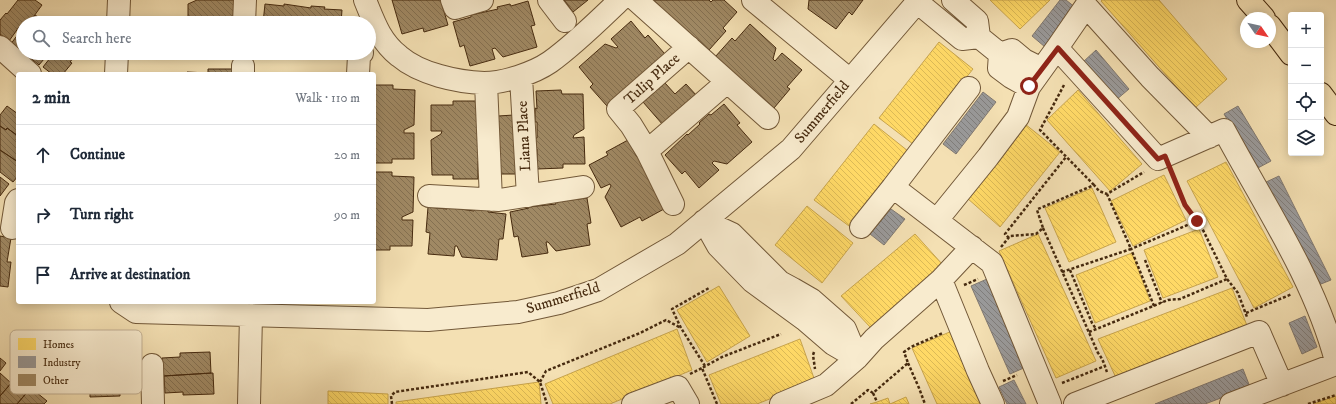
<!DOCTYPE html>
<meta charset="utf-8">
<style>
body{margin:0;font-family:"IM FELL DW Pica",serif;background:#f2f2f3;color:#1f2937}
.controls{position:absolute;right:12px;top:12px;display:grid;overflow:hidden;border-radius:4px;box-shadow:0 2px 10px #0003}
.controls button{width:36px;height:36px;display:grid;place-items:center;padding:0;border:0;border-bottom:1px solid #e0e1e3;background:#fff;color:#1f2937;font:20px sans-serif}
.compass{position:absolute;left:1240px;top:12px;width:36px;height:36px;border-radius:50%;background:#fff;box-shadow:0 2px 10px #0003;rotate:124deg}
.stop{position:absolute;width:12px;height:12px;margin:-9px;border:3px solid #8f2418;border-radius:50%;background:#fff}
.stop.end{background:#8f2418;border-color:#fff;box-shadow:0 1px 4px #0008}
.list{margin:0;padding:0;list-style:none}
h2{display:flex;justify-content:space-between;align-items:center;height:52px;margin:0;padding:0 16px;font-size:17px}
h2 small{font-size:13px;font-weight:400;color:#747a83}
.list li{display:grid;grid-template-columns:26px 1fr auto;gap:12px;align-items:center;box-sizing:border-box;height:60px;padding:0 16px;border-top:1px solid #e0e1e3}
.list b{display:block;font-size:15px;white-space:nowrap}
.list em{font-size:13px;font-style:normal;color:#747a83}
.icon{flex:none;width:22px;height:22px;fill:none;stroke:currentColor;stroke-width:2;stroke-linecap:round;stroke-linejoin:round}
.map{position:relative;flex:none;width:1336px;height:404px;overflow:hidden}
.search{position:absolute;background:#fff;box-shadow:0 2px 10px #0003;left:16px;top:16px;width:360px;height:44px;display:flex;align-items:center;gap:10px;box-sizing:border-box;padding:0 14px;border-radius:22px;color:#747a83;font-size:15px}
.panel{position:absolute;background:#fff;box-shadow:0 2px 10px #0003;left:16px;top:72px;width:360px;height:232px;border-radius:4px}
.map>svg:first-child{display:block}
</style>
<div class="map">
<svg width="1336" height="404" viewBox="0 0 1336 404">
<defs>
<pattern id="homes-back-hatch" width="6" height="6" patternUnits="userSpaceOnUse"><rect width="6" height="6" fill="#ffd966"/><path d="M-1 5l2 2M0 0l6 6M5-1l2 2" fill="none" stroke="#dcba57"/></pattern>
<pattern id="industry-back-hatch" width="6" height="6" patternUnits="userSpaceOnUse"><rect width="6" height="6" fill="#999"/><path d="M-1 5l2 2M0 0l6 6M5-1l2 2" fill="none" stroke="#7f7d7b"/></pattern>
<pattern id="building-back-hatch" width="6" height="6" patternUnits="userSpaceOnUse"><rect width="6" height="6" fill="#a08964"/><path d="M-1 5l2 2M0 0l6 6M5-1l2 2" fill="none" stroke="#847051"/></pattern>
</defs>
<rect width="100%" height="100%" fill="#f4e0b3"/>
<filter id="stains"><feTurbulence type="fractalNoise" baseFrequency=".005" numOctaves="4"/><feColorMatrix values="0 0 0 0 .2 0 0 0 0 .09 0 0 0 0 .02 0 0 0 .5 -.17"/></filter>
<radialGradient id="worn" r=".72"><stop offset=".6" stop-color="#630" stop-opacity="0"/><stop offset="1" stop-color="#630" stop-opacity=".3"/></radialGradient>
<path fill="url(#homes-back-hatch)" stroke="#c8a44c" d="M990,0H1050L1020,29Z
M1102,0H1159L1227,79L1195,108L1101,1Z
M939,42L973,69L913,144L879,118Z
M1078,90L1142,164L1110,191L1047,120Z
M874,124L908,151L849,226L814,200Z
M1025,124L1060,152L1000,227L967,198Z
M1226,162L1293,287L1254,308L1187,181Z
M1164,175L1186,220L1133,246L1111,201Z
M1092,188L1116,242L1069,262L1045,208Z
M807,206L853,243L822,283L775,245Z
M1199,229L1218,277L1163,298L1144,250Z
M915,234L943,265L871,328L841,296Z
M1038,234L1096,361L1056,378L999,251Z
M1132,253L1150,301L1095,323L1076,275Z
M719,286L750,336L707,362L677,310Z
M1232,288L1248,328L1117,380L1098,339Z
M677,329L692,370L610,404H553L545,384Z
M952,331L984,404H937L912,348Z
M800,339L815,381L757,404H721L709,375Z
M539,382L541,404H396V402Z
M328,391L388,394V404H328Z
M1336,396V404H1313Z
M906,397L909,404H890Z
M888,398L890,404H870L877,402Z"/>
<path fill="url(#industry-back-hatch)" stroke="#807870" d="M1060,0H1066L1076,8L1045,47L1032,36Z
M1096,50L1129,89L1116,100L1083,62Z
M983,92L996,102L956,154L943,144Z
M1238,106L1271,161L1256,169L1224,114Z
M1279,176L1331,280L1316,286L1264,183Z
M891,209L905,219L884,245L870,234Z
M987,279L1026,367L1010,374L971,286Z
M1305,316L1317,347L1302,354L1289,323Z
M1243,369L1250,387L1205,404H1155Z
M1014,380L1026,404H1007L999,387Z"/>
<path fill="url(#building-back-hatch)" stroke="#462a0f" d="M18,0H35L42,5L29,23H23V30L19,27L9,41L0,34V20L6,13L7,14Z
M197,0H235L237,23H188V4Z
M392,0H443L445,7L443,8L448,25L424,32L423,28L402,34Z
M564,0H588L573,12Z
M653,0H709L711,2L713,0H724L737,12L723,28L726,31L709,50L695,37L694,38L685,31L686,30L674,19L673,20L663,12L664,10Z
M809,0H863L852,15L849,12L836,29L808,9Z
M528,1L535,25L531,26L537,47L503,57L495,48L492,49L495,59L470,66L464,45L460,47L453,22L471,17V15L498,9L497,7L510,4L511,6Z
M265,4L284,6V4L311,8V6L325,7L324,9L342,10L341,23H263Z
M35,15L47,23H29Z
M631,21L645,38L648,35L665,54L607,106L590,87L593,84L579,67L605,44L616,48L618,47L611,39Z
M750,24L776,48L773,59L775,61L782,53L802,70L787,87L790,89L774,108L715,57L732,38L735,41Z
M22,29L23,30V53H29L26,57L10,45Z
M29,53H49L39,65L27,55Z
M54,53H77L70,62L72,63L63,74H52L43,67Z
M298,53H334V57Z
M208,69H234V74H186L187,72L208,73Z
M665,83L675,94L686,84L697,96L663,125L643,102Z
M374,85H393V89L415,90L414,125L404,130V133H414V159H392V163H374Z
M561,90L562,94H583L584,129L574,135L573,138L584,137L585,164H563V168L537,169V149L536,150L535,138H537V122H535V108L537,109L536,91Z
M453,101H478L480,161H478V179H453V175H432L431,140L441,134L442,131H431V105H453Z
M724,104L740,123L737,125L752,142L727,164L714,161L712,163L719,170L699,188L685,171L682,174L665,155L687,134L688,135L700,124L699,123L709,114L711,115Z
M7,106L18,114V136L7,128L6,130L0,126V115Z
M514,115L516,174H500L498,116Z
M0,126L6,130L7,128L18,136L16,140L18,142V162L0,150Z
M628,140L637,157L639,156L664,209L642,221L640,217L621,227L605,197L611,186L610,184L601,188L589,165L608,155L606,152Z
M0,150L18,162V176L13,182L0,172Z
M374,172H392V176L414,177L413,212L402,217V220H413L412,246H390V250H374Z
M0,177L9,184L0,196Z
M587,198L591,223L587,224L590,245L556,251L548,242H546L548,253L522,257L518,236L514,237L510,212L529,208L528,207L556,204L555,202Z
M428,207L447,209V207L474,211L475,209L488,210V212L506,214L503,239H499L497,260L462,257L457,246H455L454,256L428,254L430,233L426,232Z
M0,236L11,238L7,262H11L8,287L0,286Z
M210,352L211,373L163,376L162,358L180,357V353Z
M0,358L6,363L0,371Z
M0,373L11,383L0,396Z
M213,373L214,394L183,395V392L165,393L164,376Z
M135,376L136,393H120V396L90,397V377Z
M15,379L28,391L17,404H0V396Z
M31,388L47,401L44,404H17Z"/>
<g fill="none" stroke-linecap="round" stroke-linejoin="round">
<defs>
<path id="minor" d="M365,0C374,22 380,41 399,56C420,74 457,82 484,83C504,83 534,73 550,62C575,44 598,21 620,0
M452,0L455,8L482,0
M549,0L565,21
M636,0L768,118
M753,0L850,80
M953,0L977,21L979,37L1000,54
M917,2L962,39L979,37
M118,23L119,0
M244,23L245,0
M0,47L30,74
M689,47L618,109L631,125L647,151L727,82
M1057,48L1086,6L1150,77L1209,137
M1000,54L999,68L1011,77L1029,87
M1000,54L1012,50L1024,60L1042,69
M116,74L117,53
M243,74V66
M358,74L359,56L362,53
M521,77L528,196
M486,83L491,200
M647,151L673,204
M893,187L969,88
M429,196L499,200L583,187
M937,220L988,157L1018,117L1029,87L1057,48L1158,159L1224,130C1264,205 1314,278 1336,361
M704,221L732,234L780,282L793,289L812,300L845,329L857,358
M704,221L718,246L752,281L804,319L833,344L857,358
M861,227L893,187L992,263L1050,404
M12,228L16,203L18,200
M972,247L941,280L978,371L993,404
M121,302L136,312L428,320L518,312L559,303L598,290L677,244L791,149L919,0
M152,365L153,404
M249,404L251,315
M633,404L678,387L688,404
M781,404L826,385L857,358L874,339L941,280
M1075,404L1259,332L1282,385
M1231,404L1336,364"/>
<path id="major" d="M1248,0L1264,18
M1270,26L1291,54
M1321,94L1336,114"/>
</defs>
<use href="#minor" stroke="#725838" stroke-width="24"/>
<use href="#major" stroke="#462a0f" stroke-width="24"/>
<path stroke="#462a0f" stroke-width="2.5" stroke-dasharray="3 2" stroke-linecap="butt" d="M1064,85L1040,130L1094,185
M1172,173L1185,205L1202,228L1227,279L1238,293L1247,317
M1043,228L1098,353C1103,359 1104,364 1107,372
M1009,238L1005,234L1066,157
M1001,247L1010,236L1036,234L1043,228L1037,210L1038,209L1094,185L1099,191L1107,194L1144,172
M1145,260L1162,303
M1070,270L1092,323L1096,329
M1062,272L1131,249L1107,194
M964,285L978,279
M1154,306L1131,249L1197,221
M1246,313L1292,294
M1089,332L1168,300L1180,299L1227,279
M814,352L813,355L815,369
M908,363L919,388L925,404
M705,366L681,328L672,309L709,288
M690,374L702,368
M1003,381L1017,375
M540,382L546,371L640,333L666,320L681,328
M1062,383L1105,366
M873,393L877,402
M392,404L391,396L395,392L528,372L540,382L547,404
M717,404L702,368L722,357L781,334
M851,404L868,390L873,393L908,363L904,352L911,347L943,333
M1308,404L1336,395"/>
<use href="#minor" stroke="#f8ebce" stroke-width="22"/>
<use href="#major" stroke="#f4e0b3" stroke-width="22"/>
</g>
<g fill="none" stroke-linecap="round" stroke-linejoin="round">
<path stroke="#8f2418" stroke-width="5" d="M1029,86L1058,48L1158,159L1165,156L1185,205L1197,221"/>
</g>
<g text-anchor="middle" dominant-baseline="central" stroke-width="4" stroke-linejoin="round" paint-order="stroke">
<g font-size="15" fill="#462a0f" stroke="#f8ebce">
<text transform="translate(652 79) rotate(-42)">Tulip Place</text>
<text transform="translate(822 112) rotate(-50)">Summerfield</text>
<text transform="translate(524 136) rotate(-93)">Liana Place</text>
<text transform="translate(563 298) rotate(-17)">Summerfield</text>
</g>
</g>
<rect x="10" y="330" width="132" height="64" rx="6" fill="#f8ebce" stroke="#c3b195" stroke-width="1"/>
<rect x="18" y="338" width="18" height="12" fill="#ffd966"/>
<rect x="18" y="356" width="18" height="12" fill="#999"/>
<rect x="18" y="374" width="18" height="12" fill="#a08964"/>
<g font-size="11" fill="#462a0f">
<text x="43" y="348">Homes</text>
<text x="43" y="366">Industry</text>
<text x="43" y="384">Other</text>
</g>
<rect width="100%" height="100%" filter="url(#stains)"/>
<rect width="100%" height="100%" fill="url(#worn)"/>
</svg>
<div class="controls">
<button>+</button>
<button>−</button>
<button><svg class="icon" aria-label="locate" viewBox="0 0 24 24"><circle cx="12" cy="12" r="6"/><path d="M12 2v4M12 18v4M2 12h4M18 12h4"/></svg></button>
<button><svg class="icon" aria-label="layers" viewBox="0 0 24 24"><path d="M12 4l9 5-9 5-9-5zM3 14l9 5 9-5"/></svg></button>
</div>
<svg class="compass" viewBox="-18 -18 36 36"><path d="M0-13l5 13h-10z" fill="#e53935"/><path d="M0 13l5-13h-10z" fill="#747a83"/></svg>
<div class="stop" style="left:1029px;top:86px"></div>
<div class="stop end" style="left:1197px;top:221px"></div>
<div class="search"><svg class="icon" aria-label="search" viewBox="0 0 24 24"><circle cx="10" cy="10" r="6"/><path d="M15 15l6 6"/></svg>Search here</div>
<section class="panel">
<h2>2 min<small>Walk · 110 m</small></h2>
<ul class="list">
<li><svg class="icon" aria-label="ahead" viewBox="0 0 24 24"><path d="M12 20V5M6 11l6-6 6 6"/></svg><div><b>Continue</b></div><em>20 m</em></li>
<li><svg class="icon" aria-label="right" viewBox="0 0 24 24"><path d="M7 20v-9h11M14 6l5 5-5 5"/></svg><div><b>Turn right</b></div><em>90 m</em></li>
<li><svg class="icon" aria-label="arrive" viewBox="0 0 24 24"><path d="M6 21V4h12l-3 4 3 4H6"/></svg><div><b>Arrive at destination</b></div></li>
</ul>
</section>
</div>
